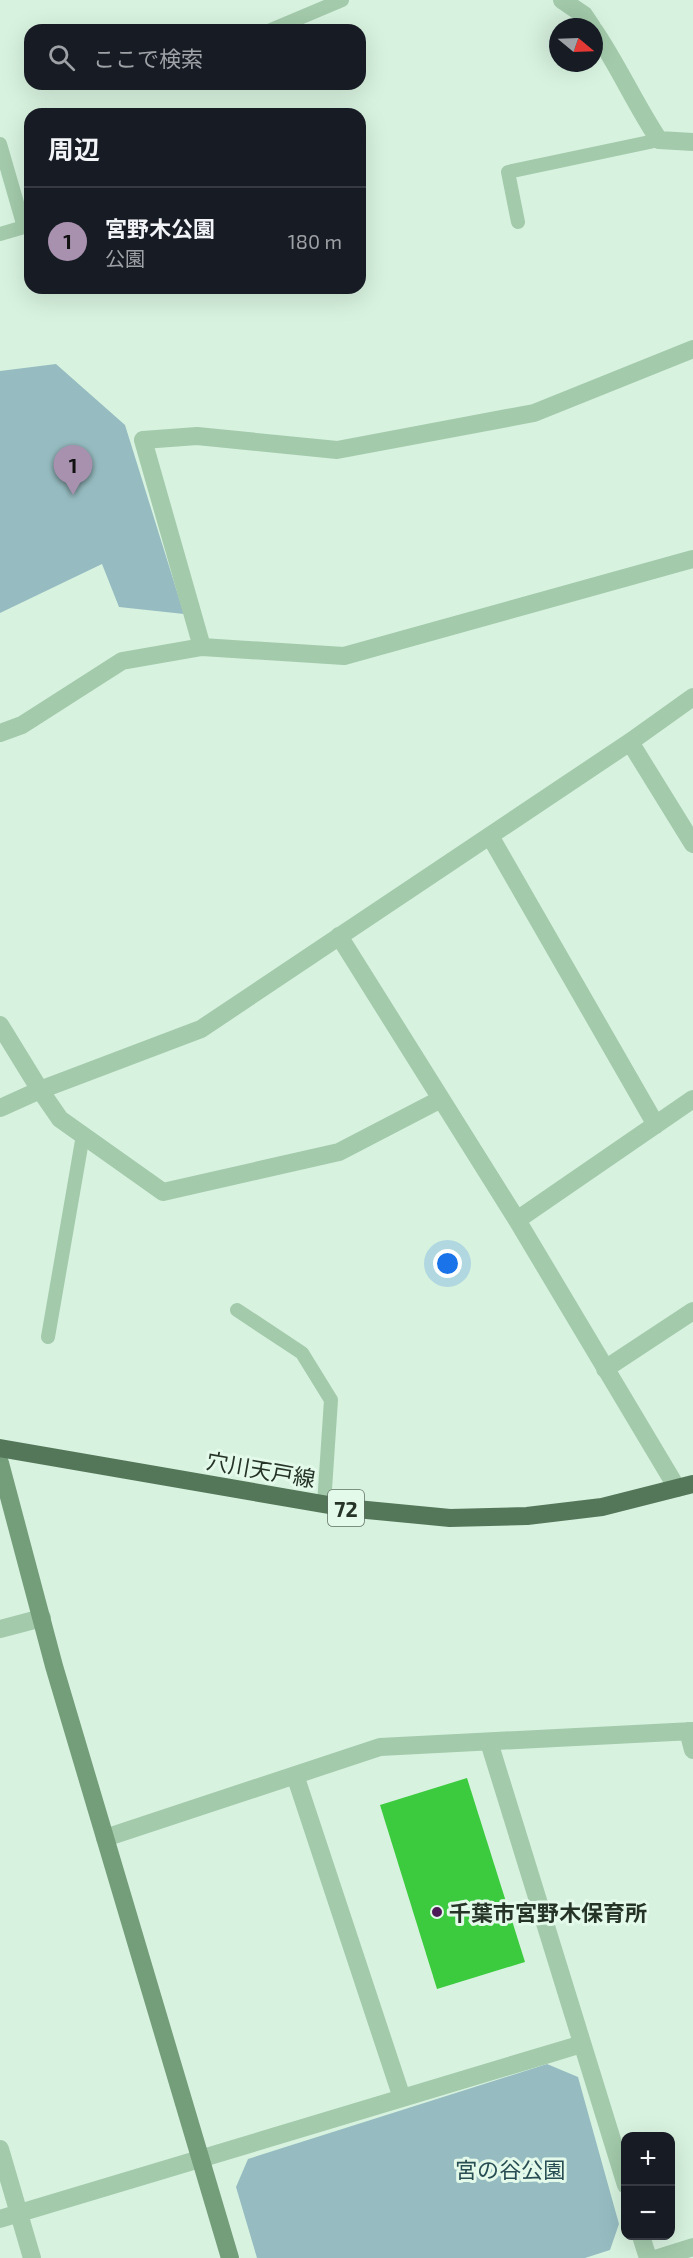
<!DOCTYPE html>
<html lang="ja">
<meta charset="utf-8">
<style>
body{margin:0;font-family:"Exo 2","Noto Sans JP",sans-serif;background:#20242c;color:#f1f3f6}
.controls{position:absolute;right:18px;bottom:18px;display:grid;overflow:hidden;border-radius:12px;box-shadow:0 6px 24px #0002}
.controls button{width:54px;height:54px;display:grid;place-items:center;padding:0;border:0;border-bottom:2px solid #363941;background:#171b24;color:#f1f3f6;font:30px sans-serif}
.compass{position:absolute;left:549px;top:18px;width:54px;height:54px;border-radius:50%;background:#171b24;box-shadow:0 6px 24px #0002;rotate:109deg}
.you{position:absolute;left:448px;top:1264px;width:21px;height:21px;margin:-15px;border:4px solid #fff;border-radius:50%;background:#1a73e8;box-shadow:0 0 0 9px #1a73e833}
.badge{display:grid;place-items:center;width:39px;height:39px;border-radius:50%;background:#a791ae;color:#111;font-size:20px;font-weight:700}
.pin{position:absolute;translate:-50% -50px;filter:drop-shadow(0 2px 3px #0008)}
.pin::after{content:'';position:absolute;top:32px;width:21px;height:18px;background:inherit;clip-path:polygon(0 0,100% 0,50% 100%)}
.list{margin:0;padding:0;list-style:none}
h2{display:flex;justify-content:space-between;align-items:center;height:78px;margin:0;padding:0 24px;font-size:26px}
h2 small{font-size:20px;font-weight:400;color:#9ea1a6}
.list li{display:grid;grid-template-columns:39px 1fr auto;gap:18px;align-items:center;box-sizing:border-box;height:108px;padding:0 24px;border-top:2px solid #363941}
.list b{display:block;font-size:22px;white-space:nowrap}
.list p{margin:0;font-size:20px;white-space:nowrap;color:#9ea1a6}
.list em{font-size:20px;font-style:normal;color:#9ea1a6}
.icon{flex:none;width:33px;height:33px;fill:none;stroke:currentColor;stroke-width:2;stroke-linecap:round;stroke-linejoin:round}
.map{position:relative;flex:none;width:693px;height:2258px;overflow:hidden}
.search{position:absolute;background:#171b24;box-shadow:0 6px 24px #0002;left:24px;top:24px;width:342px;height:66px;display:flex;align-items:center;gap:15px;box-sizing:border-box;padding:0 21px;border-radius:18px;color:#9ea1a6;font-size:22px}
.panel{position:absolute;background:#171b24;box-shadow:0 6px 24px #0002;left:24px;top:108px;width:342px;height:186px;border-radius:18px}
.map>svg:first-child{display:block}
</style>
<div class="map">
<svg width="693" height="2258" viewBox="0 0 693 2258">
<rect width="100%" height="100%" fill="#d7f2df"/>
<path fill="#96bcc1" d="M56,364L125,425L184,614L119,607L102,564L0,613V371Z
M547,2064L578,2077L619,2224L610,2250L585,2258H257L236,2187L248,2159Z"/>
<path fill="#3ccb3e" d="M467,1778L525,1962L437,1989L380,1805Z"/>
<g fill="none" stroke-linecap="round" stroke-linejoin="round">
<path stroke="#a3caab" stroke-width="14" d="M271,30L342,0
M0,144L24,227L0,234
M518,222L508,172L659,140
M237,1310L302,1353L331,1400L324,1504
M48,1337L83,1135"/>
<path stroke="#a3caab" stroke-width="18" d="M562,0L584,15L592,27
M594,30C618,65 635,104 659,140L693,142
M202,647L143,440L197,436L337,450L534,413L693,349
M0,733L22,725L122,661L202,647L344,656L693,559
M630,742L693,844
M490,836L656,1125
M339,936L517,1220L677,1488
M0,1025L40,1090L60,1119L163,1192L339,1152L441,1099
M0,1108L40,1090L201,1029L630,742L693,697
M517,1220L693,1099
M605,1369L693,1311
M0,1629L42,1618
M688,1731L693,1750
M489,1742L626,2185
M295,1775L402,2098
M105,1838L380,1747L693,1731
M0,2149L32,2258
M0,2219L582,2044
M641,2236L648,2258
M658,2258L693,2247"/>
<path stroke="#749d7a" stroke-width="18" d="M0,1463L54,1666L230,2258"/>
<path stroke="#557759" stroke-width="18" d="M0,1448L346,1508L450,1518L527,1516L602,1507L693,1484"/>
</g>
<circle fill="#4d1957" stroke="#e3f9ea" stroke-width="2" cx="437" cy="1912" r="6"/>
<g text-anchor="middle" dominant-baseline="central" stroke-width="6" stroke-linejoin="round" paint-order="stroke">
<rect fill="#e3f9ea" stroke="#5e6f61" stroke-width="1.5" x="328" y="1490" width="36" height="36" rx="4.5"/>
<g font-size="21" font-weight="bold" fill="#253426">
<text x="346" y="1508">72</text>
</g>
<g font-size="22" fill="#253426" stroke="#e3f9ea">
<text transform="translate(261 1469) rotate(10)">穴川天戸線</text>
</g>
<g font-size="22" font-weight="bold" fill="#253426" stroke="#e3f9ea" text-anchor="start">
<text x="449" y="1912">千葉市宮野木保育所</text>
</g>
<g font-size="22" fill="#284d53" stroke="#e3f9ea">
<text x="510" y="2169">宮の谷公園</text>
</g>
</g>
</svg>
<div class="controls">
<button>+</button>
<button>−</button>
</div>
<svg class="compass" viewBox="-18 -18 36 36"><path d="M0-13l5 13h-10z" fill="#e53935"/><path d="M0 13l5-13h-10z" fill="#9ea1a6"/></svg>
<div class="you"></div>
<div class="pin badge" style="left:73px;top:495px">1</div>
<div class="search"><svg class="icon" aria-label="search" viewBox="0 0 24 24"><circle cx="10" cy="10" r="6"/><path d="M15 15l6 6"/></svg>ここで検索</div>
<section class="panel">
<h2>周辺<small></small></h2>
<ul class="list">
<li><span class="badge">1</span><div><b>宮野木公園</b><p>公園</p></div><em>180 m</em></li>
</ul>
</section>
</div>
